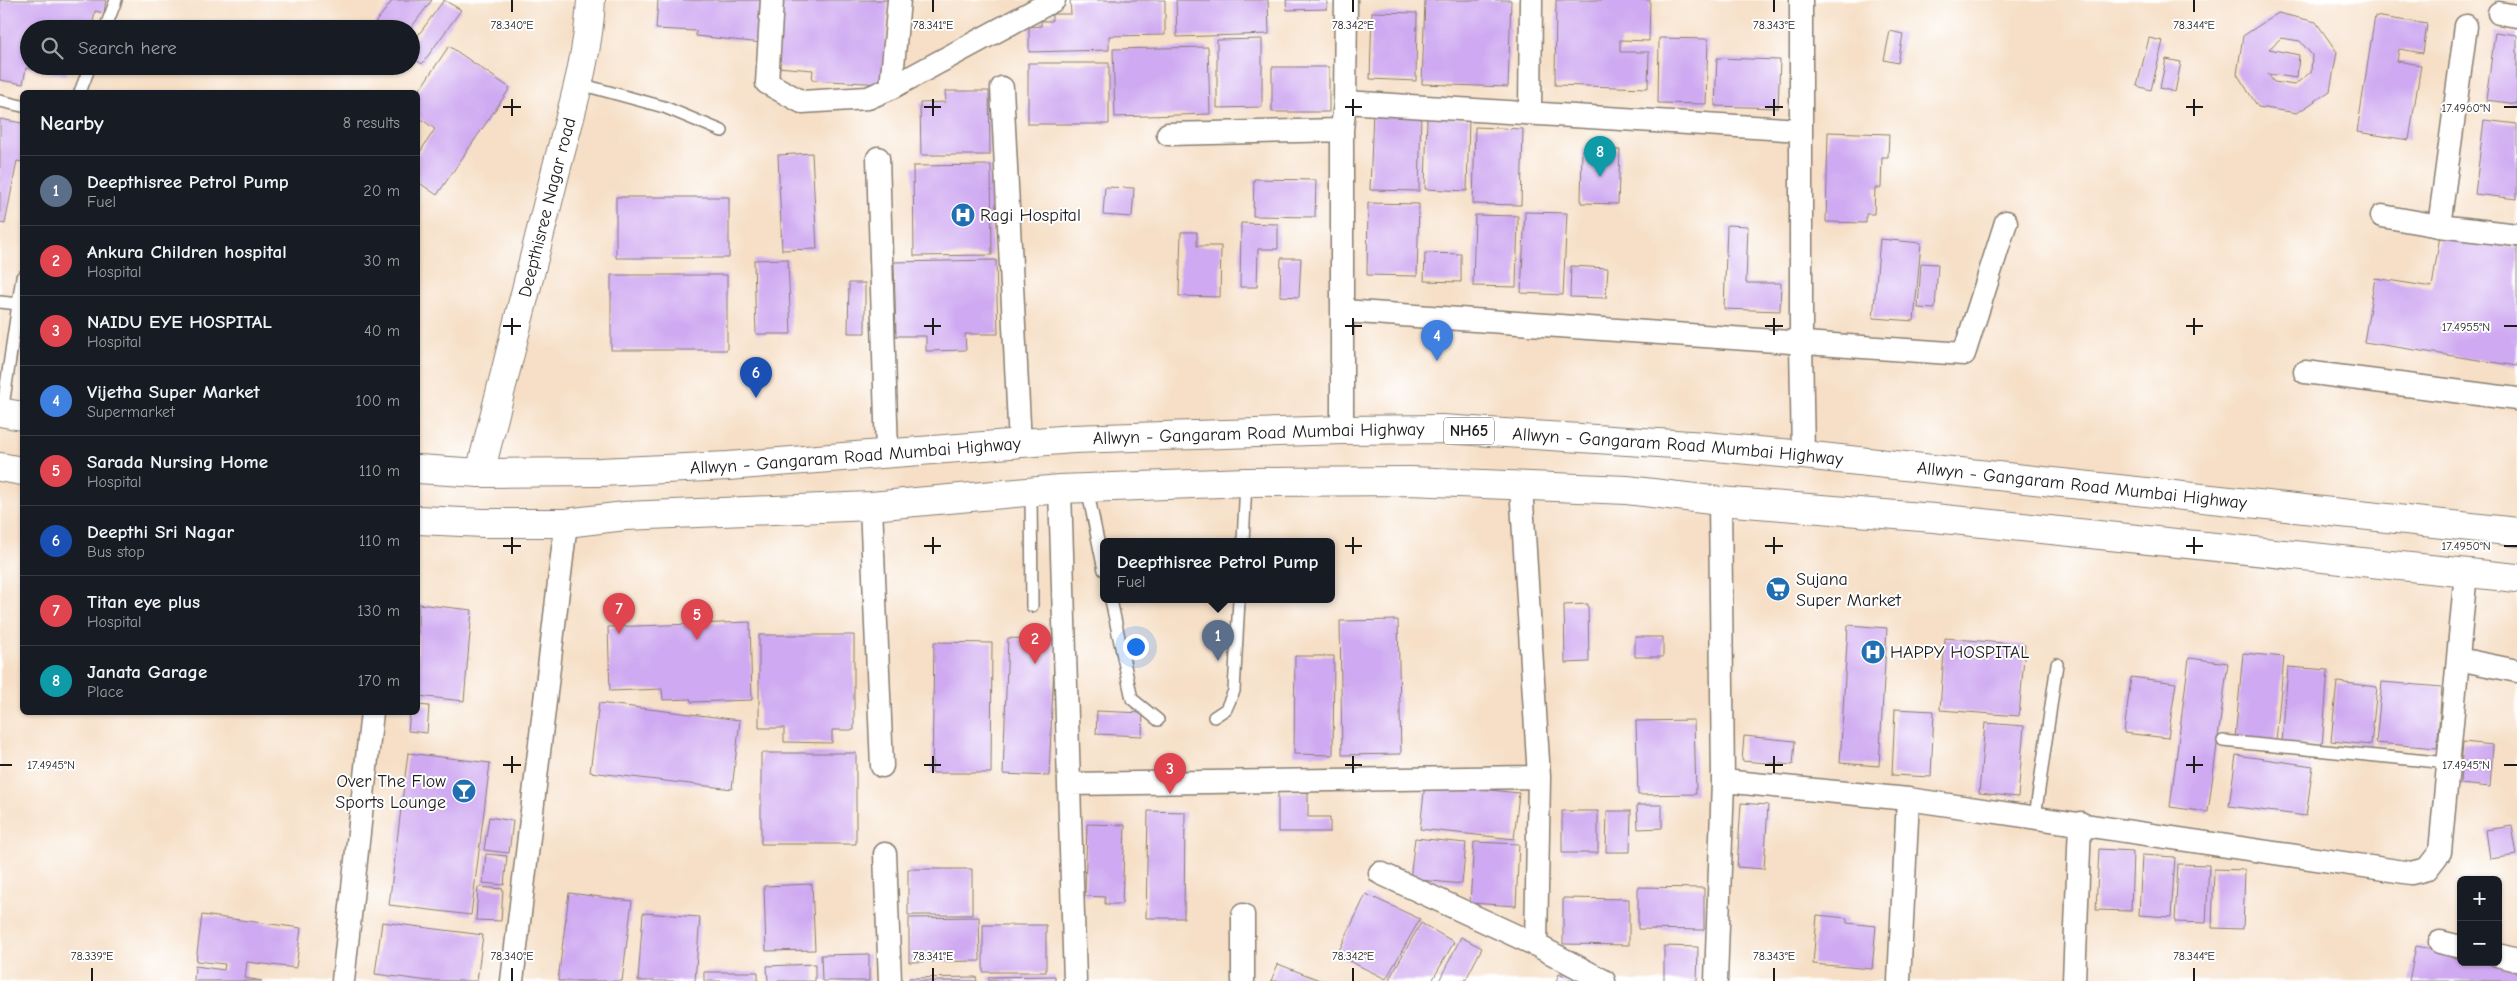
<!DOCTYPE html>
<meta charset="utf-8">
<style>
body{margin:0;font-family:"Comic Neue",sans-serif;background:#242831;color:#f1f3f6}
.controls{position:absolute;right:15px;bottom:15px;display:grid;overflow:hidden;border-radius:8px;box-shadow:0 1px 4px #0004}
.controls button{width:45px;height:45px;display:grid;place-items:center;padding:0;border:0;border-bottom:1px solid #363941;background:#171b24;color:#f1f3f6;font:25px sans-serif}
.you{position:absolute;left:1135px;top:646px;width:18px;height:18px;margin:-12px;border:4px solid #fff;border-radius:50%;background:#1a73e8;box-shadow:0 0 0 8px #1a73e833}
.badge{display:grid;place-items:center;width:32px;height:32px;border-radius:50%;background:#1f6fb2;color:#fff;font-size:16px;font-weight:700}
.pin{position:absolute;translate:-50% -41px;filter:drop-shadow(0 1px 2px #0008)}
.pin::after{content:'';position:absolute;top:26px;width:18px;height:15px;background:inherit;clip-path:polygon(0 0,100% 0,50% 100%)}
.popup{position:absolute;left:1100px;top:538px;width:235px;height:65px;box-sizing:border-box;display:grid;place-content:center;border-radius:8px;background:#171b24;filter:drop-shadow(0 1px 4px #0005);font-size:16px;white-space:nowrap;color:#9ea1a6}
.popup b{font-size:19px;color:#f1f3f6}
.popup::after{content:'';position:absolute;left:50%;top:100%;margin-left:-10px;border:10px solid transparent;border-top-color:#171b24}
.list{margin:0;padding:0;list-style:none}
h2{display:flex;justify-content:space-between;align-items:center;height:65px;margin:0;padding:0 20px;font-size:21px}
h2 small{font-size:16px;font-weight:400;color:#9ea1a6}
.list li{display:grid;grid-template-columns:32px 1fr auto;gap:15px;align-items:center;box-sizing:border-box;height:70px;padding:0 20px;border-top:1px solid #363941}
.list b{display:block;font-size:19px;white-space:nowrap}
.list p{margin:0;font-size:16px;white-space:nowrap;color:#9ea1a6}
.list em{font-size:16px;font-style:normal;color:#9ea1a6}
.icon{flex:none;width:28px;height:28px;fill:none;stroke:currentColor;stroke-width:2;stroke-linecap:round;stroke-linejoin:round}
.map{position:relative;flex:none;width:2517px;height:981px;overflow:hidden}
.search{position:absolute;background:#171b24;box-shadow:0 1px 4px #0004;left:20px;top:20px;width:400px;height:55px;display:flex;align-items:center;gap:12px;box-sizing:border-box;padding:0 18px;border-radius:28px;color:#9ea1a6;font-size:19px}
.panel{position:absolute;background:#171b24;box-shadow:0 1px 4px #0004;left:20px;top:90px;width:400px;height:625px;border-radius:8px}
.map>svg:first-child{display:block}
</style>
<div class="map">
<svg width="2517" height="981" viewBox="0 0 2517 981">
<rect width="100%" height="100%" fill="#fff"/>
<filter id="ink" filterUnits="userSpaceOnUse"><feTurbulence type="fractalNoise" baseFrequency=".02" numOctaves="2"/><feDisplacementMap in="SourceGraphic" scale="10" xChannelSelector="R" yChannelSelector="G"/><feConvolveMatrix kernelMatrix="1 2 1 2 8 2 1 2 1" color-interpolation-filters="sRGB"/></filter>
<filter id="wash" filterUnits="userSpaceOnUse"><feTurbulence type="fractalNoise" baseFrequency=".0096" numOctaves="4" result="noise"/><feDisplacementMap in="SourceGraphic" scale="20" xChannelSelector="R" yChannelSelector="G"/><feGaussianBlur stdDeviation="1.12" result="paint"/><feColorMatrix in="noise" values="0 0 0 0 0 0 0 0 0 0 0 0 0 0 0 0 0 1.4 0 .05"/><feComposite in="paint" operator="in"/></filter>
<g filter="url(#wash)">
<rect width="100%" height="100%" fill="#f6dfc6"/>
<g id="blocks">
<path fill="#cfa9f1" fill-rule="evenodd" d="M0,0H106L104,13L95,11L92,29H29V66H68L66,75L26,68L23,84L0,80Z
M393,0H432L410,29H380L374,24Z
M444,0L461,10L422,64L411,57V45Z
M658,0H765L762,43L696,36V31L656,29Z
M781,0H888L883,84L812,80L813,70L777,67Z
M1070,0H1165V35L1109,36V50L1029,52V27L1041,26V21H1052V14H1071Z
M1176,0H1268L1269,34L1177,37Z
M1286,0H1327V9L1287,10Z
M1425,0H1511L1508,87L1422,84Z
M1556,0H1650L1649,41L1620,40V52H1649L1648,88L1555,85Z
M1372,12L1417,13L1416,81L1370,79Z
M2278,13L2316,22L2337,52L2330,91L2297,113L2258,107L2237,74L2243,36ZM2281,38L2300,41L2312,55L2311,72L2294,85L2274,82L2268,74L2297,78L2299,55L2269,49Z
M2375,16L2427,24L2423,53L2399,49L2397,61L2421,65L2409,140L2357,132Z
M1890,31L1903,34L1898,63L1884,60Z
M2495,32L2517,35V104L2486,100Z
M1659,38L1708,39L1706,104L1658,103Z
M2149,38L2163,41L2151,90L2137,86Z
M1262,39V107L1217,108V40Z
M449,46L510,88L437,195L418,182V155L435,129L418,117V92Z
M1208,47L1210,114L1115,117L1113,49Z
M1717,58L1780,60L1778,108L1715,106Z
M2166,59L2181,62L2175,92L2160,88Z
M1028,63H1109V124H1028Z
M1272,67H1329V112H1272Z
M945,91H989L990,155H921L920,103L946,102Z
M1373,110L1421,112L1419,191L1370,190Z
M1427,117L1469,119L1467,191L1425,189Z
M0,119L22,123V162L17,161L5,224L0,223Z
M2484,120L2517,124V199L2475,194Z
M1475,127L1523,129L1521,205L1473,204Z
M1828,132L1889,134L1888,157H1882L1881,188H1875L1874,214H1866V223L1826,222Z
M1582,149L1620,150L1618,204L1581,203Z
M812,153L817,249L782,250L778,155Z
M991,165L992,255L914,256L913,166Z
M1254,179L1316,180L1315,217L1253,216Z
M1105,187L1134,188L1132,217L1103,215Z
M616,197H729V258H616Z
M1368,203L1419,204L1417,276L1367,275Z
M1525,212L1567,213L1563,295L1521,293Z
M1475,215L1518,216L1516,287L1473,286Z
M1241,223L1278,224V249H1258L1257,287H1240Z
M1727,225L1748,226L1746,283H1781L1780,311L1724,309Z
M1181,232H1197V246H1221L1220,297L1179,296Z
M2440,235L2517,247V366L2364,342L2375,278L2432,287Z
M1880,239L1921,243L1914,321L1873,318Z
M1425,253L1461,254V282L1424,281Z
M1281,258H1301L1299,297L1280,296Z
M788,259L791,334H756L754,260Z
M996,260L998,334H965L966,350L926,351V336H896L894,262Z
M1921,263L1938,264L1935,309L1918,308Z
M1571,266L1608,268L1606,298L1570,297Z
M611,275H727V350H611Z
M849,283H865V333H848Z
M418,604L472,610L464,701L418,696Z
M1588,604L1589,662L1565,663L1564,605Z
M1398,620L1401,754L1342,755L1340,621Z
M750,622L752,700L691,702V699L663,700L662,689L610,691L608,627Z
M1848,625L1887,628L1879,766L1840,763Z
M759,635H854V730H832V743L784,742V728H759Z
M1635,637H1663V657H1635Z
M1008,638L1055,640L1049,776L1003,774Z
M1945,638L2025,645L2019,716L1940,710Z
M934,642L992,643L991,773H932Z
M2243,653L2284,657L2276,741L2235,738Z
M1295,656H1334L1333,755L1294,754Z
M2189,658L2228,663L2208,812L2170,807Z
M2288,667L2328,670L2322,746L2282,743Z
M2131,677L2176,683L2168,738L2124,733Z
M2337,682L2377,687L2371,745L2331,741Z
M2382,682L2442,687L2437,748L2376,743Z
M599,703L740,720L732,789L590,772Z
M418,705L429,706L427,733L408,731L410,712H418Z
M1895,709L1934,711L1931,777L1892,775Z
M1097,711L1143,713L1142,736L1096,734Z
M1694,720L1696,794L1638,795L1636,721Z
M1985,723L2024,726L2018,797L1979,793Z
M1744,736L1795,741L1793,765L1742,761Z
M2463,742L2493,745L2490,787L2460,784Z
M408,753L490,763L471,915L389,905Z
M761,753H856V844H761Z
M2236,755L2313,766L2306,816L2229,806Z
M1425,783L1519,793L1514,839L1420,829Z
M1278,792H1308V817H1330V832H1278Z
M1741,803L1768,805L1764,869L1737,867Z
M1637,805H1662V828L1638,829Z
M1148,811L1185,812L1184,918H1146Z
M1562,811H1598V853H1562Z
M1607,811H1631L1630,852H1606Z
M489,817L513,821L509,853L484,850Z
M1087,824L1125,825L1122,904H1105V897L1085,896Z
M2512,826L2517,855L2490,859L2486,830Z
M1415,838L1466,843L1462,884L1410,879Z
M1474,842L1519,844L1516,906L1470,903Z
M2099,849L2133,851L2131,911L2096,910Z
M486,854L507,856L504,885L483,883Z
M2142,855L2175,857L2171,917L2139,915Z
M2178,864L2209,865L2206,923L2175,922Z
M908,869H972V915H908Z
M2214,869L2245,870L2243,929L2212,928Z
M812,884L815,950L766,951L764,886Z
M478,887L503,889L501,921L476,920Z
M1638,887L1704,888V930L1638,929Z
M569,893L632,901L622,981H558Z
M1366,894L1420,919L1386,979L1337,955Z
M1563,898L1629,899V945L1563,944Z
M643,913L700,917L695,981H638Z
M202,915L301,928L296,968L247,962L245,978L262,981H194L195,966L224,970L225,964L196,961Z
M1817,915L1847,918V923L1876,926L1872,969L1813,964Z
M979,917L980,961L909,962V918Z
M382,922L483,935L477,981H429L375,974Z
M1421,923L1454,942L1432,981H1392L1389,979Z
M983,925H1046V972H983Z
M1461,937L1482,948L1465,981H1439Z
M1664,946L1698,947L1697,981H1664Z
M2416,946L2461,955V962H2499L2517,966V981H2409Z
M869,954V981H822L821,955Z
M815,964V981H768L767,966Z
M1278,964L1322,981H1271Z
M704,972H758V981H704Z
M1559,974L1574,981H1556Z
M1055,976V981H989V977Z
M976,977L977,981H909V978Z"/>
</g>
</g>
<g filter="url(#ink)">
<use href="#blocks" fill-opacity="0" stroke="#897e71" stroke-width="1"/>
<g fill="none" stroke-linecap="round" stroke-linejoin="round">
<defs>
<path id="lane" d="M105,29L116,0
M580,84L664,107L722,131
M80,92L90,66
M0,101L22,106
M0,302L18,304L22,301
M2,413L22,277
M1087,488L1104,570
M1031,492L1032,606
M1243,542L1246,482
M1111,600L1132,699L1158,720
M1214,717L1226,709L1234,691L1239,600
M2223,741L2448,763
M2035,817L2057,664"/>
<path id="street" d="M772,0L767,83L802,102L868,98L891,88L1054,0
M1801,0V343L1803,455
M2499,13L2517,16
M891,88L899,0
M1002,88L1020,444
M1345,102L1801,130
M1530,113L1531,0
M1168,134L1342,130
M878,158L887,453
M2382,216L2439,226L2517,235
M2439,226L2466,26
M1343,311L1964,354L2006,222
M2305,372L2517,399
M1342,430V130L1345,102L1346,0
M1521,486L1539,777L1536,945
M1060,489L1075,981
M871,506L882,766
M2458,659L2517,671
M1723,781L1908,799L2411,873L2427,869L2440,852L2466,572
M1069,784L1539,777
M885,854L890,981
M1380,873L1536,945L1604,981
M1243,915V981
M2440,942L2461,947
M2498,955L2517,960
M343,981L372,712
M512,981L566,523
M1716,981L1723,781L1720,501
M1899,981L1908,799
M2074,981L2080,823"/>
<g id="secondary">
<path id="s1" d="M480,473C504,376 529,279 553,182C568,121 588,63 591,0"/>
</g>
<g id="highway">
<path d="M0,412L22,416"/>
<path d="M0,467L22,471"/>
<path id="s2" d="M418,469L480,473L600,472L728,466L1073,439L1342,430L1442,429L1705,446L1803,455L2517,532"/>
<path d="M418,520L484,523H566L625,516L871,506L1060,489L1246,482L1410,481L1627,490L1720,501L1934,518L2517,578"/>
</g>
</defs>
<use href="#lane" stroke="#897e71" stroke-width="14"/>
<use href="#street" stroke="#897e71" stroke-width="25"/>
<use href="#secondary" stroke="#897e71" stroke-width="30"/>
<use href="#highway" stroke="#897e71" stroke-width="30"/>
<use href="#lane" stroke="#fff" stroke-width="11"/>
<use href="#street" stroke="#fff" stroke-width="22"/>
<use href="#secondary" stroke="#fff" stroke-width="28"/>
<use href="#highway" stroke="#fff" stroke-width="28"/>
</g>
</g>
<path fill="none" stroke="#1c1c1c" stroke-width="2" d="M512,0V12M933,0V12M1353,0V12M1774,0V12M2194,0V12M512,99V116M933,99V116M1353,99V116M1774,99V116M2194,99V116M503,107H521M924,107H941M1345,107H1362M1765,107H1783M2186,107H2203M2504,107H2517M512,318V335M933,318V335M1353,318V335M1774,318V335M2194,318V335M503,326H521M924,326H941M1345,326H1362M1765,326H1783M2186,326H2203M2504,326H2517M512,537V554M933,537V554M1353,537V554M1774,537V554M2194,537V554M503,546H521M924,546H941M1345,546H1362M1765,546H1783M2186,546H2203M2504,546H2517M512,756V773M933,756V773M1353,756V773M1774,756V773M2194,756V773M0,765H12M503,765H521M924,765H941M1345,765H1362M1765,765H1783M2186,765H2203M2504,765H2517M92,968V981M512,968V981M933,968V981M1353,968V981M1774,968V981M2194,968V981"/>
<defs>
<symbol id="hospital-disc" viewBox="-11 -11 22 22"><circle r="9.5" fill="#1f6fb2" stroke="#fff"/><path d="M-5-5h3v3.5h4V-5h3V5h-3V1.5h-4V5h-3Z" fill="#fff"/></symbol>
<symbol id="supermarket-disc" viewBox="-11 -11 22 22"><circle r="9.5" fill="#1f6fb2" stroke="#fff"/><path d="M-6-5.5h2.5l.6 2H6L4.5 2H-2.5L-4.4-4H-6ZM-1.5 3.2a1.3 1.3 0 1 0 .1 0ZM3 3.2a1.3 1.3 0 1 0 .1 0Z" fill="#fff"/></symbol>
<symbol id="bar-disc" viewBox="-11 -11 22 22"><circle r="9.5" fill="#1f6fb2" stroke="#fff"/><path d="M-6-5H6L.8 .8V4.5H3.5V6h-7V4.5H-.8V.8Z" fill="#fff"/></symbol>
</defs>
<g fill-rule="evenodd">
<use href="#hospital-disc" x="949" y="201" width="28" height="28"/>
<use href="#supermarket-disc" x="1764" y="575" width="28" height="28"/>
<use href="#hospital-disc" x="1859" y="638" width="28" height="28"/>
<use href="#bar-disc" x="450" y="777" width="28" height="28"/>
</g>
<g text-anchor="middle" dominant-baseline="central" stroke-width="4" stroke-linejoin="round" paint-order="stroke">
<rect fill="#fff" stroke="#606060" stroke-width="1" x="1444" y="417.5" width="50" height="27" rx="4"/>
<g font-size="16" font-weight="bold" fill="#1c1c1c">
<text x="1469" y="431">NH65</text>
</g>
<g font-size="18" fill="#1c1c1c" stroke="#fff">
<text stroke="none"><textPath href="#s1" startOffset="274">Deepthisree Nagar road</textPath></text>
<text stroke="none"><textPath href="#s2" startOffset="842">Allwyn - Gangaram Road Mumbai Highway</textPath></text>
<text stroke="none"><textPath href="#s2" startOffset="1262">Allwyn - Gangaram Road Mumbai Highway</textPath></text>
<text stroke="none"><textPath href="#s2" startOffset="438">Allwyn - Gangaram Road Mumbai Highway</textPath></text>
<text stroke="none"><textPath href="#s2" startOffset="1668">Allwyn - Gangaram Road Mumbai Highway</textPath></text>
</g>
<g font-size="18" fill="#1c1c1c" stroke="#fff" text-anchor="start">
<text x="980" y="215">Ragi Hospital</text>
<text x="1796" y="579">Sujana<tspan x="1796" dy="21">Super Market</tspan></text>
<text x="1890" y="652">HAPPY HOSPITAL</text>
<text x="446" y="781" text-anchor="end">Over The Flow<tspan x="446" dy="21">Sports Lounge</tspan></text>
</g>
</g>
<g font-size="12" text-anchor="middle" fill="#1c1c1c" stroke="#fff" stroke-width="4" stroke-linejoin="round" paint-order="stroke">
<text x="512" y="29">78.340°E</text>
<text x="933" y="29">78.341°E</text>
<text x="1353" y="29">78.342°E</text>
<text x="1774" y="29">78.343°E</text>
<text x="2194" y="29">78.344°E</text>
<text x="2466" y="112">17.4960°N</text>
<text x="2466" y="331">17.4955°N</text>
<text x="2466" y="550">17.4950°N</text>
<text x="51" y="769">17.4945°N</text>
<text x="2466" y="769">17.4945°N</text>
<text x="92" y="960">78.339°E</text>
<text x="512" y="960">78.340°E</text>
<text x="933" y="960">78.341°E</text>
<text x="1353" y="960">78.342°E</text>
<text x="1774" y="960">78.343°E</text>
<text x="2194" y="960">78.344°E</text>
</g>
</svg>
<div class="controls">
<button>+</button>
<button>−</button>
</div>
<div class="you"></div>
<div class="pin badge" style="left:1218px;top:661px;background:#5c6f8a">1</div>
<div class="popup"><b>Deepthisree Petrol Pump</b>Fuel</div>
<div class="pin badge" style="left:1035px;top:664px;background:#e0444e">2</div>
<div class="pin badge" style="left:1170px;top:794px;background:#e0444e">3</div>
<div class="pin badge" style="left:1437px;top:361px;background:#3f7fe0">4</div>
<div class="pin badge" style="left:697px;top:640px;background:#e0444e">5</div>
<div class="pin badge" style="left:756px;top:398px;background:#1a4fb4">6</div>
<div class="pin badge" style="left:619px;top:634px;background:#e0444e">7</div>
<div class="pin badge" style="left:1600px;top:177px;background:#0f9aa8">8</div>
<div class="search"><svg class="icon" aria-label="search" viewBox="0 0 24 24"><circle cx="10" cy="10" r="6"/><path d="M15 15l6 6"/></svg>Search here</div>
<section class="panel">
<h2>Nearby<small>8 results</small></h2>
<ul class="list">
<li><span class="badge" style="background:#5c6f8a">1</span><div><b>Deepthisree Petrol Pump</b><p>Fuel</p></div><em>20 m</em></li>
<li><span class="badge" style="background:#e0444e">2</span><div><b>Ankura Children hospital</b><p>Hospital</p></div><em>30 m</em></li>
<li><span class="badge" style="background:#e0444e">3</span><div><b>NAIDU EYE HOSPITAL</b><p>Hospital</p></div><em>40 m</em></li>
<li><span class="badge" style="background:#3f7fe0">4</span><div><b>Vijetha Super Market</b><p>Supermarket</p></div><em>100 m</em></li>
<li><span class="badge" style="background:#e0444e">5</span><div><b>Sarada Nursing Home</b><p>Hospital</p></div><em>110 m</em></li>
<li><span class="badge" style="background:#1a4fb4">6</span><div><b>Deepthi Sri Nagar</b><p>Bus stop</p></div><em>110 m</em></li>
<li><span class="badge" style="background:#e0444e">7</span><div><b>Titan eye plus</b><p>Hospital</p></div><em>130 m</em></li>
<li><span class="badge" style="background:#0f9aa8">8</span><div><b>Janata Garage</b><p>Place</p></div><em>170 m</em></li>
</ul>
</section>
</div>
